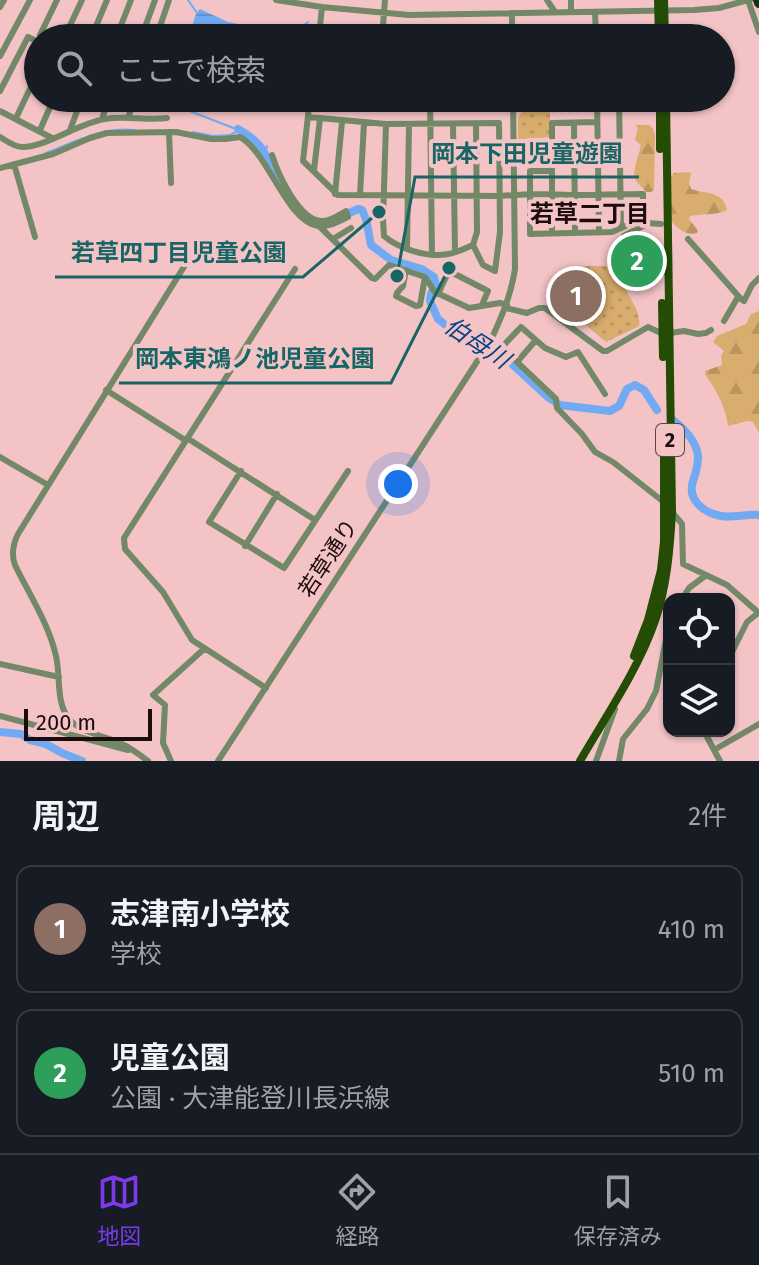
<!DOCTYPE html>
<html lang="ja">
<meta charset="utf-8">
<style>
body{margin:0;font-family:"Fira Sans","Noto Sans JP",sans-serif;background:#242831;color:#f1f3f6}
.controls{position:absolute;right:24px;bottom:24px;display:grid;overflow:hidden;border-radius:16px;box-shadow:0 2px 6px #0004}
.controls button{width:72px;height:72px;display:grid;place-items:center;padding:0;border:0;border-bottom:2px solid #363941;background:#171b24;color:#f1f3f6;font:40px sans-serif}
.scale{position:absolute;left:24px;bottom:20px;width:128px;box-sizing:border-box;padding-left:8px;border:4px solid #1c0c0d;border-top:0;font-size:22px;line-height:28px;white-space:nowrap;color:#1c0c0d;-webkit-text-stroke:6px #f3c3c5;paint-order:stroke}
.you{position:absolute;left:398px;top:484px;width:28px;height:28px;margin:-20px;border:6px solid #fff;border-radius:50%;background:#1a73e8;box-shadow:0 0 0 12px #1a73e833}
.badge{display:grid;place-items:center;width:52px;height:52px;border-radius:50%;background:#7c3aed;color:#fff;font-size:26px;font-weight:700}
.pin{position:absolute;translate:-50% -50%;border:4px solid #fff;box-shadow:0 2px 8px #0006}
.list{margin:0;padding:0;list-style:none}
h2{display:flex;justify-content:space-between;align-items:center;height:104px;margin:0;padding:0 32px;font-size:34px}
h2 small{font-size:26px;font-weight:400;color:#9ea1a6}
.list li{display:grid;grid-template-columns:52px 1fr auto;gap:24px;align-items:center;box-sizing:border-box;height:128px;margin:0 16px 16px;padding:0 16px;border:2px solid #363941;border-radius:16px}
.list b{display:block;font-size:30px;white-space:nowrap}
.list p{margin:0;font-size:26px;white-space:nowrap;color:#9ea1a6}
.list em{font-size:26px;font-style:normal;color:#9ea1a6}
.icon{flex:none;width:44px;height:44px;fill:none;stroke:currentColor;stroke-width:2;stroke-linecap:round;stroke-linejoin:round}
.map{position:relative;flex:none;width:759px;height:761px;overflow:hidden}
.search{position:absolute;background:#171b24;box-shadow:0 2px 6px #0004;left:24px;right:24px;top:24px;height:88px;display:flex;align-items:center;gap:20px;box-sizing:border-box;padding:0 28px;border-radius:44px;color:#9ea1a6;font-size:30px}
.sheet{height:392px;background:#171b24}
nav{display:flex;justify-content:space-around;align-items:center;box-sizing:border-box;height:112px;border-top:2px solid #363941;background:#171b24;font-size:22px;color:#9ea1a6}
nav a{display:grid;justify-items:center;gap:4px}
nav .on{color:#7c3aed}
.map>svg:first-child{display:block}
</style>
<div class="map">
<svg width="759" height="761" viewBox="0 0 759 761">
<defs>
<pattern id="green-dots" width="8" height="8" patternUnits="userSpaceOnUse" patternTransform="scale(2)"><rect width="8" height="8" fill="#d9ad6d"/><path d="M2 2h.1M6 6h.1" fill="none" stroke="#ba945d" stroke-width="1.8" stroke-linecap="round"/></pattern>
<pattern id="forest-firs" width="22" height="20" patternUnits="userSpaceOnUse" patternTransform="scale(2)"><rect width="22" height="20" fill="#d9ad6d"/><path d="M5 1l3.5 6h-7zM16 11l3.5 6h-7z" fill="#ba945d"/></pattern>
<pattern id="water-rules" width="6" height="5" patternUnits="userSpaceOnUse" patternTransform="scale(2)"><rect width="6" height="5" fill="#71aaf3"/><path d="M0 2.5h6" fill="none" stroke="#6191cf"/></pattern>
</defs>
<rect width="100%" height="100%" fill="#f3c3c5"/>
<path fill="url(#green-dots)" d="M522,112H550V137L518,139V117Z
M580,266H609V268L621,276C623,293 642,308 639,326L606,342L580,320Z"/>
<path fill="url(#forest-firs)" d="M635,125H650L653,129L655,135L654,190L651,192H646C643,188 639,185 636,181C631,171 639,156 641,145L635,140L638,128Z
M689,172L691,174L689,183L691,189C705,194 724,191 727,210C719,215 701,214 690,216L689,219L698,230L697,233C687,236 678,229 671,221V176L674,173Z
M759,311V433L753,422L747,421L728,426C727,411 715,386 705,375V371L722,365L721,356L724,351L713,342L717,336L746,324L751,314Z"/>
<path fill="url(#water-rules)" d="M200,9L228,22L296,36V38H188L196,14Z"/>
<g fill="none" stroke-linecap="round" stroke-linejoin="round">
<path stroke="#71aaf3" stroke-width="2" d="M188,0L197,13
M293,35L308,22
M164,101L236,129
M193,132L213,136L230,135L236,132L238,129
M265,152L267,146
M46,153C76,141 102,127 135,130"/>
<path stroke="#71aaf3" stroke-width="8" d="M238,129C269,146 265,160 283,186
M340,217L358,209L362,210L366,219L371,245L391,260L422,269L434,277L436,285L431,294L430,301L438,319L458,335L498,351L549,398L560,405L610,411L619,406L627,389L635,385L644,390L657,410
M673,420C684,429 696,440 698,456C698,465 696,473 693,481C687,500 704,513 721,516C733,518 746,514 759,515
M0,732L21,734L30,740L46,744L62,753L82,761"/>
<path stroke="#728867" stroke-width="6" d="M276,0L322,7L409,15L694,10L719,8L748,0
M547,0L555,12
M571,0V12
M748,0L759,32
M0,7L4,0
M595,12L596,38
M512,13V38
M319,34L368,38
M319,36L322,7
M46,38L40,35L57,0
M64,38L82,0
M91,38L107,0
M116,38L131,0
M141,38L155,0
M156,38L169,0
M382,38L385,0
M407,38V29L497,28L498,38
M527,38V28L642,27V38
M0,56L30,0
M0,91L28,37L38,42
M310,98L303,161L338,195L501,196C524,194 548,194 572,195C596,195 619,194 643,194V218L612,232L530,234V171H551
M430,98L432,255
M597,98L599,233
M619,98L621,228
M310,102L406,109L642,106V98
M0,111L52,138
M308,117L386,124L499,123L500,232L495,271L483,265L473,245L477,232L476,124
M16,118L38,72
M128,118L135,98
M102,119L109,98
M574,123L575,233
M386,124L383,220L384,236C399,249 428,258 448,254C456,253 465,248 473,245
M453,124L455,251
M40,130L54,98
M70,130L82,98
M169,132L171,183
M0,137C6,141 15,147 22,147C47,147 78,123 105,119C125,115 146,121 167,118
M14,164L35,237
M0,168L53,154L90,138L107,133L176,132L211,139H225L240,137C268,152 287,222 318,226C329,227 339,221 348,217L346,211C339,215 331,221 322,221C299,221 278,174 272,155
M314,170L320,119
M335,194L342,122
M360,195L364,123
M661,224L648,223L624,236L635,270L637,271L667,272
M319,226L372,278L375,279L389,265L425,277L435,292L469,308L500,303L507,305
M552,233V123L596,122
M333,239L351,228
M688,239L741,299L744,301L752,285L759,278
M407,248L409,124
M406,270L403,286L397,293L396,296L416,306L420,305L425,277
M438,294L447,275L453,273L488,291L482,305
M506,308L527,313L539,308H545L603,351H607L648,327L663,334L684,331L698,334L706,333L711,330
M724,321L738,297
M491,340L517,362L556,399L557,408L582,434L595,452L613,462L665,503
M501,348L521,327L545,348L566,357L578,352L605,394
M517,362L536,340
M106,390L185,440
M187,438L315,520
M0,457L48,485
M241,471L209,522L284,568L348,471
M672,512L682,524L683,564L727,585L759,613
M245,546L277,494
M682,599L689,588L705,576
M732,652L747,622L758,613
M0,664L59,677
M266,688L192,640L163,592L125,549L124,538L295,269
M0,716L128,750
M704,731L714,750
M148,761C140,755 131,748 122,744C106,736 84,734 71,721C55,705 61,677 56,656C49,624 29,594 15,565C11,554 13,544 18,534L200,241
M171,761L163,743L165,705L153,695L204,649
M218,761L491,340C502,316 511,295 515,269L513,98
M596,761L615,709
M619,761L623,739L647,709L656,691L669,624
M720,761L714,750L759,724"/>
<path stroke="#254c05" stroke-width="8" d="M658,0L659,38
M664,0L665,38
M660,98V149
M662,303L663,357
M634,656L648,620L661,570L664,542V431
M580,761C606,716 638,670 655,621C667,586 670,548 672,512L666,98"/>
<path stroke="#193207" stroke-width="10" d="M758,0L759,3"/>
<path stroke="#728867" stroke-width="6" d="M748,0H750"/>
</g>
<g text-anchor="middle" dominant-baseline="central" stroke-width="8" stroke-linejoin="round" paint-order="stroke">
<rect fill="#f3c3c5" stroke="#5c4344" stroke-width="2" x="656" y="424" width="28" height="32" rx="6"/>
<g font-size="20" font-weight="bold" fill="#1c0c0d">
<text x="670" y="440">2</text>
</g>
<g font-size="22" fill="#1c0c0d" stroke="#f3c3c5">
<text transform="translate(328 558) rotate(-57)">若草通り</text>
</g>
<g font-size="24" font-weight="bold" fill="#1c0c0d" stroke="#f3c3c5">
<text x="590" y="214">若草二丁目</text>
</g>
<g font-size="24" font-style="italic" fill="#074383" stroke="#f3c3c5">
<text transform="translate(477 343) rotate(33)">伯母川</text>
</g>
</g>
<path fill="none" stroke="#176565" stroke-width="3" d="M397 276L415 177H639M379 212L303 277H55M449 268L391 383H119"/>
<g fill="#176565" stroke="#f3c3c5" stroke-width="3">
<circle cx="397" cy="276" r="8"/>
<circle cx="379" cy="212" r="8"/>
<circle cx="449" cy="268" r="8"/>
</g>
<g font-size="24" text-anchor="middle" font-weight="bold" fill="#176565" stroke="#f3c3c5" stroke-width="8" stroke-linejoin="round" paint-order="stroke">
<text x="527" y="162">岡本下田児童遊園</text>
<text x="179" y="261">若草四丁目児童公園</text>
<text x="255" y="367">岡本東鴻ノ池児童公園</text>
</g>
</svg>
<div class="controls">
<button><svg class="icon" aria-label="locate" viewBox="0 0 24 24"><circle cx="12" cy="12" r="6"/><path d="M12 2v4M12 18v4M2 12h4M18 12h4"/></svg></button>
<button><svg class="icon" aria-label="layers" viewBox="0 0 24 24"><path d="M12 4l9 5-9 5-9-5zM3 14l9 5 9-5"/></svg></button>
</div>
<div class="scale">200 m</div>
<div class="you"></div>
<div class="pin badge" style="left:576px;top:296px;background:#8d6e63">1</div>
<div class="pin badge" style="left:637px;top:261px;background:#2e9e5b">2</div>
<div class="search"><svg class="icon" aria-label="search" viewBox="0 0 24 24"><circle cx="10" cy="10" r="6"/><path d="M15 15l6 6"/></svg>ここで検索</div>
</div>
<section class="sheet">
<h2>周辺<small>2件</small></h2>
<ul class="list">
<li><span class="badge" style="background:#8d6e63">1</span><div><b>志津南小学校</b><p>学校</p></div><em>410 m</em></li>
<li><span class="badge" style="background:#2e9e5b">2</span><div><b>児童公園</b><p>公園 · 大津能登川長浜線</p></div><em>510 m</em></li>
</ul>
</section>
<nav>
<a class="on"><svg class="icon" aria-label="map" viewBox="0 0 24 24"><path d="M3 6l6-2 6 2 6-2v14l-6 2-6-2-6 2zM9 4v14M15 6v14"/></svg>地図</a>
<a><svg class="icon" aria-label="directions" viewBox="0 0 24 24"><path d="M12 3l9 9-9 9-9-9zM9 14v-3h6M13 9l2 2-2 2"/></svg>経路</a>
<a><svg class="icon" aria-label="saved" viewBox="0 0 24 24"><path d="M7 4h10v16l-5-4-5 4z"/></svg>保存済み</a>
</nav>
